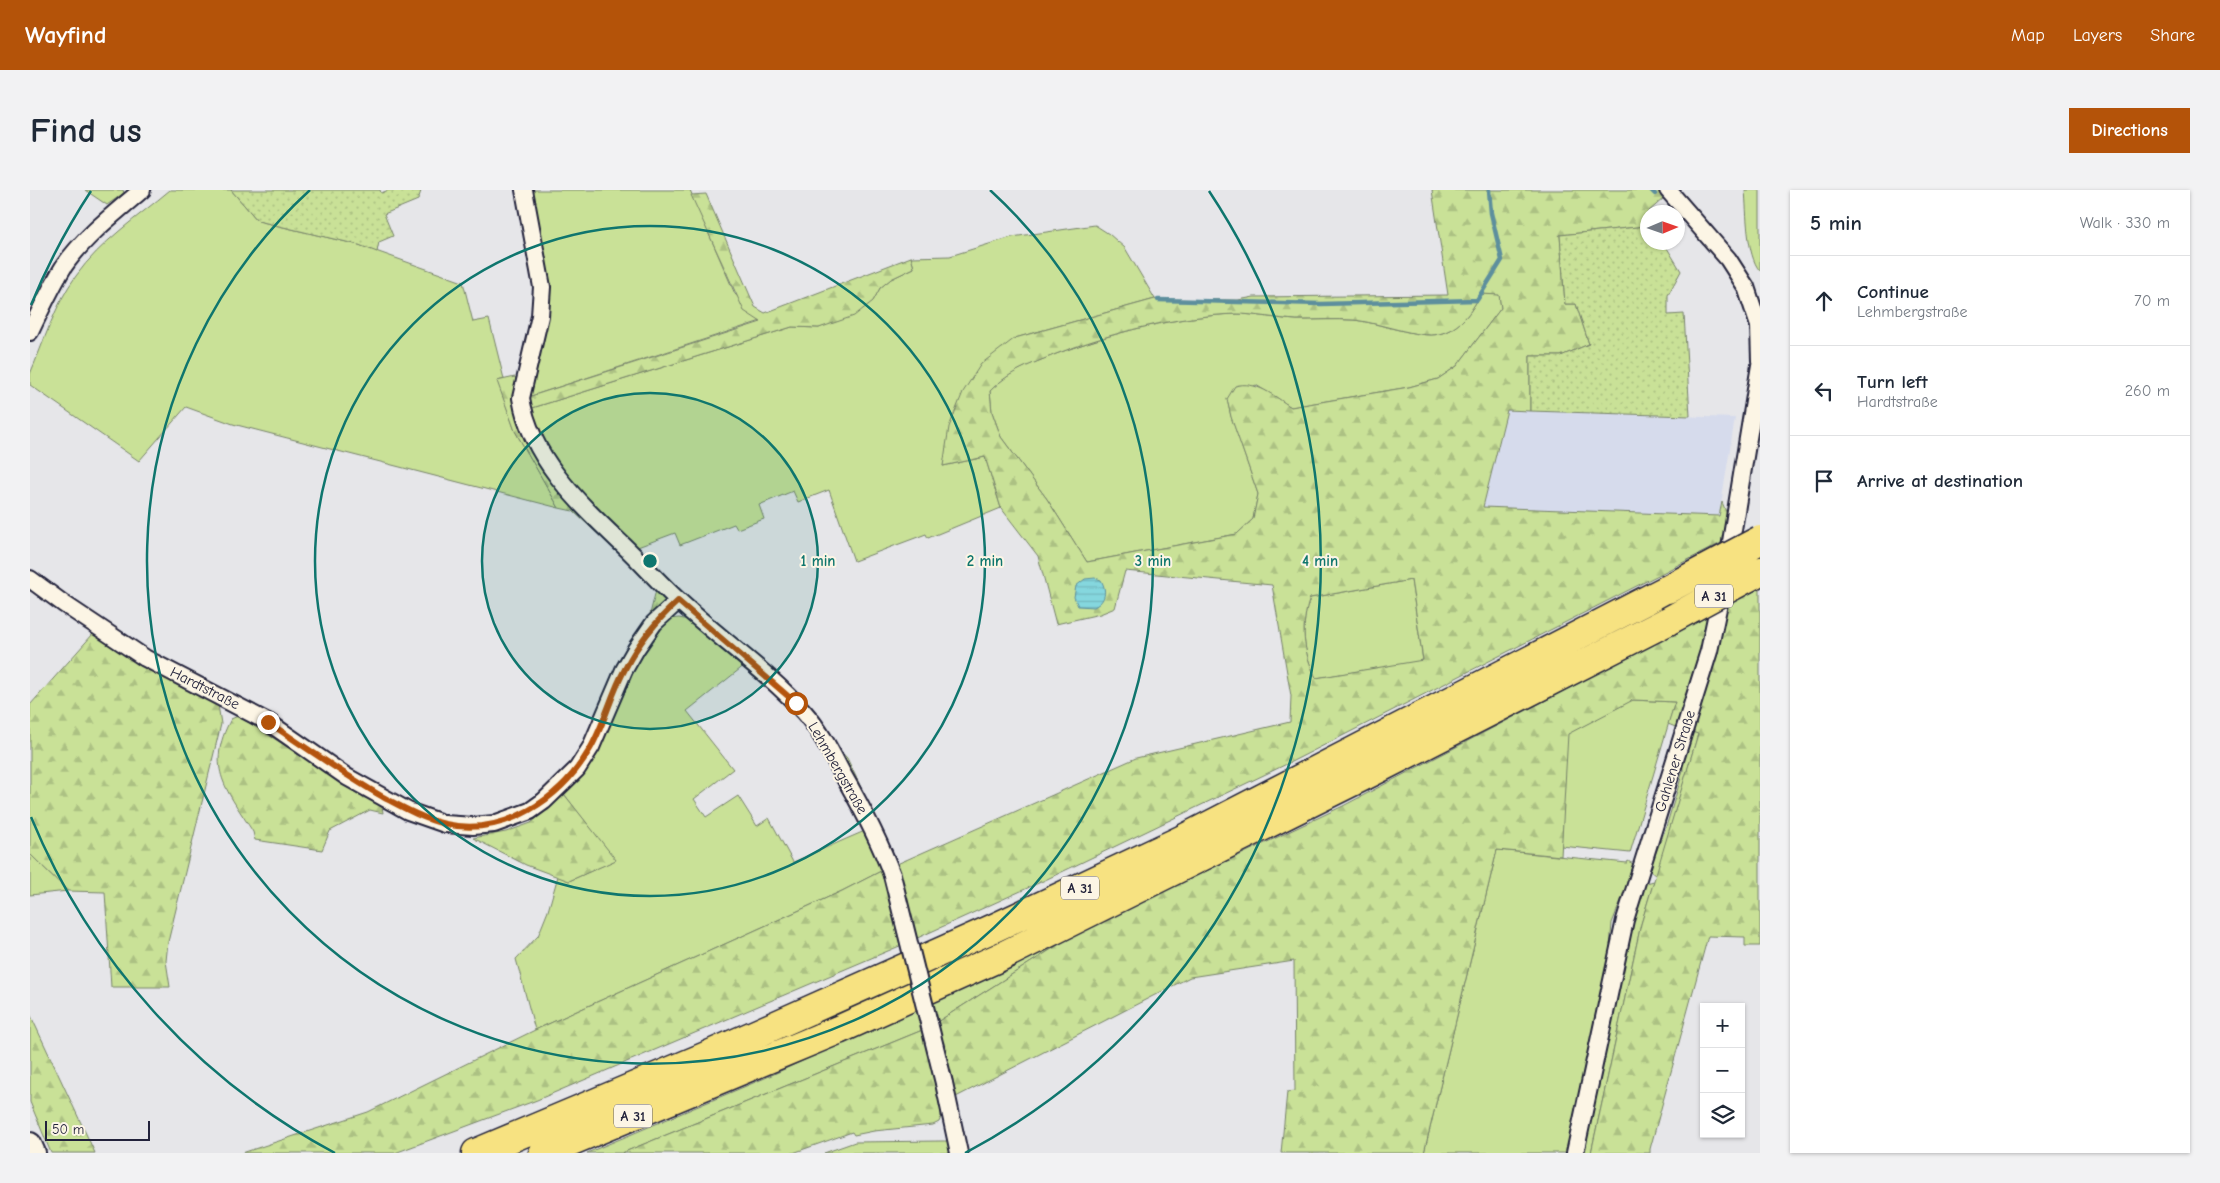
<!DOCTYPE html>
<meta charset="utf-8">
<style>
body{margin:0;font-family:"Comic Neue",sans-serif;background:#f2f2f3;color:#1f2937}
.controls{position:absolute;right:15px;bottom:15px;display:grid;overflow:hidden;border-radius:0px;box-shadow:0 1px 4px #0004}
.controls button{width:45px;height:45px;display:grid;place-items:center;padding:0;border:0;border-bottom:1px solid #e0e1e3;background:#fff;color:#1f2937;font:25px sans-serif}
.compass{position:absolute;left:1610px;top:15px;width:45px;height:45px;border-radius:50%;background:#fff;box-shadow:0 1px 4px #0004;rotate:88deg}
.scale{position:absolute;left:15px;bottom:12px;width:105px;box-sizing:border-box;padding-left:5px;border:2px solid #22223b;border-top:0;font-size:14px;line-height:18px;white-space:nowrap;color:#22223b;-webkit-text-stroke:4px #fcf5e5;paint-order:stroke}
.stop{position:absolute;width:15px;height:15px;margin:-11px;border:4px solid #b45309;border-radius:50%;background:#fff}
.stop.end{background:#b45309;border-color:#fff;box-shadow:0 1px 5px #0008}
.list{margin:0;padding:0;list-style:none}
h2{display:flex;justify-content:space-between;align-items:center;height:65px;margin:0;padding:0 20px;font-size:21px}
h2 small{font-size:16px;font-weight:400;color:#747a83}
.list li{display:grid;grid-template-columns:32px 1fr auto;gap:15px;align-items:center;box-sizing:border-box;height:90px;padding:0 20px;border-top:1px solid #e0e1e3}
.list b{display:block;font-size:19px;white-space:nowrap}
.list p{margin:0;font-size:16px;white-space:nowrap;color:#747a83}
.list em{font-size:16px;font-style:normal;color:#747a83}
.icon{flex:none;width:28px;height:28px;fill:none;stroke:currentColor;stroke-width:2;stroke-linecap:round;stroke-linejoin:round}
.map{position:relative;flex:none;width:1730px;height:963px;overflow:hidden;border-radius:0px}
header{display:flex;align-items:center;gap:30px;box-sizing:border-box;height:70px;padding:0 25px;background:#b45309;color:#fff}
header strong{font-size:24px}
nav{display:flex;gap:28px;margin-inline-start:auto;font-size:18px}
.intro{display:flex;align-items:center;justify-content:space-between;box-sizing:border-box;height:120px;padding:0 30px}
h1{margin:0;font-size:35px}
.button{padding:12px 22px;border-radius:0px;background:#b45309;color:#fff;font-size:18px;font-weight:700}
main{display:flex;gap:30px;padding:0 30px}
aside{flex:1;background:#fff;border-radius:0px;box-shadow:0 1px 4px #0004}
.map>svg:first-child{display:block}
</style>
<header>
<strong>Wayfind</strong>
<nav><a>Map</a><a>Layers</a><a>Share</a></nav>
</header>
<div class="intro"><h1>Find us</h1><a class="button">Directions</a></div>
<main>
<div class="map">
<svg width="1730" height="963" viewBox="0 0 1730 963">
<defs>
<pattern id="forest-firs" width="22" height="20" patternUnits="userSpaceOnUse" patternTransform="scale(1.25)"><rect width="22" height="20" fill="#c9e197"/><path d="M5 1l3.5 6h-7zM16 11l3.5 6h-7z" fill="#acc183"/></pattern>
<pattern id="garden-dots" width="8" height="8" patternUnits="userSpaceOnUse" patternTransform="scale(1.25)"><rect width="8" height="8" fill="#c9e197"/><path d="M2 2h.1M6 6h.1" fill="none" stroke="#acc183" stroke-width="1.8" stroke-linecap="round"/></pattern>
<pattern id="water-rules" width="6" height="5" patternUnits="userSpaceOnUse" patternTransform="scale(1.25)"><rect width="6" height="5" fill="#85d7de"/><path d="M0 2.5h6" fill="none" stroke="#73b8bf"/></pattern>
</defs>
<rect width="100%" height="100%" fill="#e6e6e9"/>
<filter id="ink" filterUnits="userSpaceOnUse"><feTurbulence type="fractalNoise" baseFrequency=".02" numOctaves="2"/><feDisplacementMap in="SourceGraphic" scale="10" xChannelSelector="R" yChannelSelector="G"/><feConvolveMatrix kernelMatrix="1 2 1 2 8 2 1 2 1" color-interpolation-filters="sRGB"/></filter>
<g filter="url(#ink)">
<path fill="#d6dbec" d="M1477,220L1705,228L1689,326L1453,317Z"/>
<path fill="#c9e197" stroke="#768269" d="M55,0H93L94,3L77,15Z
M140,0H201L228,31L329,55L433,92L443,132L459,129L474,189L468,191L485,241L529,318L203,234L156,217L109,271L0,195V184C14,152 25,114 46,86C70,52 108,27 140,0Z
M499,0H660L705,104L731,131L495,208L511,152Z
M1715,0H1730V81C1716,65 1717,22 1715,0Z
M1065,35L1079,44L1095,58L1125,109L985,148L913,276L955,267L971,318L898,348L896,344L824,371L799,300L768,312L763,301L729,315L734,329L707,339L704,334L650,355L645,343L605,358L545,302L510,251L499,219L762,137L789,138L843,111L850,98L861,89L884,78L881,67L920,66L982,47Z
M1451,104H1469L1471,118L1427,176L1408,189L1379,197L1261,217L1226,195L1197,209L1201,226L1228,304L1223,329L1207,344L1057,372L1017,309L971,247L962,222L960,201C981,180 999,175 1026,164C1081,143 1147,126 1206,124C1226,124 1246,129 1267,130C1285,130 1305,129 1323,130C1347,132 1389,149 1409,144C1431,138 1440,123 1451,104Z
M1381,390L1393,471L1286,488C1273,462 1270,436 1280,408Z
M649,428L663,431L715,475L657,521L703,579L664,609L676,627L708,606L727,636L739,628L763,672L837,640L853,680L812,701L505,840L486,769L508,746L518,721L528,686L539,691L585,670L534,604L564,559L604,470L624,439L639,429Z
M1602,510L1645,512L1600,663L1531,656L1537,544Z
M1660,541L1668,544L1626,686L1619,680L1636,637L1649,595L1653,580L1652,567Z
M802,552L817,568L855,648Z
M1467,660L1597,673L1598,671L1605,675L1582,733L1578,780L1539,963H1394Z
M0,664L38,701L0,705Z
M1624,691L1611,734L1561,963H1552L1592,776L1612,694Z
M1050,741L904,834L899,813Z
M890,817L895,839L592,963H557L735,888Z
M912,951H919L922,963H794L825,952Z"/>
<path fill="url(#forest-firs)" stroke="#768269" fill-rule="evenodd" d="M1402,0H1632L1634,8L1618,22L1617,36L1530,45L1535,114H1546L1559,154L1531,166H1500V221L1477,220L1453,317L1689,326L1692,312L1699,329L1695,351L1263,571L1013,691L872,755L507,910L365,963H212L338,922L505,840L812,701L853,680H868L867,674L1106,568L1260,532L1261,506L1242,395L1095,381L1085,418L1070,424L1026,434L1008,366L971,318L955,267L913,276L919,237L933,202L951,174L985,148L1125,109L1128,111V109L1208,110L1224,107L1418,105ZM1451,104L1469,105L1471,118L1427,176L1408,189L1379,197L1261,217C1244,206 1226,190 1205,196L1197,209L1201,227L1228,304L1223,329L1207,344L1057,372L1017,309L971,247L962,222L960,201C981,180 1000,175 1026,164C1080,143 1147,126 1206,124C1226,124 1247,129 1267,130C1285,130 1305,129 1323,130C1348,132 1389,149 1409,144C1431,138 1440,123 1451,104ZM1381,390L1393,470L1286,488C1273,462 1270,436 1280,408Z
M676,4L725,117L735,123L881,67L884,78L861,89L850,98L843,111L824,126L789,138L762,137L499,219L495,208L731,132L714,121L661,5Z
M485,187L489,195L493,234L641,412L617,436L626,400L613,386L543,321L529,318L485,241L467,191Z
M1730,398V756H1715V747L1678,746L1620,959V963H1561L1611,734L1668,544L1660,541L1696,416Z
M1681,424L1663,492L1648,538L1638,534L1645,512L1603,510L1538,544L1531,666L1467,660L1394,963H1251L1257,902L1265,901L1264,771L1160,787L922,909L904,834L1050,741L1313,616Z
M63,444L119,480L188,515L191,534L138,752L136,771L140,797H81L75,702L38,701L0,664V515Z
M208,526L352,616L353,623L340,620L300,641L292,660L225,650L223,642C198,601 174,579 201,529Z
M534,604L586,670L539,691L496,675L443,648L476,642L501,633Z
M0,824L65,963H21L0,912Z
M895,839L909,896L906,897C906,909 915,922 909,932L903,935L844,941L824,945L822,942L763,963H592Z"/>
<path fill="url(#garden-dots)" stroke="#768269" d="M201,0H350L351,3L359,0L391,1L388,10L354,24L363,46L349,52L347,62L329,55L228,31Z
M1617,36L1618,52L1634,53L1651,81L1638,105V125L1654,124L1660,226L1500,221V166H1531L1559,154L1546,114H1535L1530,45Z"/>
<path fill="url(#water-rules)" stroke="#5d8f9d" d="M1065,388L1071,390C1077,401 1076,411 1064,417L1048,416L1044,407L1046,396L1055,389Z"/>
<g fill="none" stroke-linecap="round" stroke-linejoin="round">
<path stroke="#5d8f9d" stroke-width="4.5" d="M1621,0L1625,4
M1128,110L1291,114L1447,110L1472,70L1461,23L1459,0"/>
<defs>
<path id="street" d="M494,0L512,97L510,126L491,208C501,269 550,314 593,355C612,373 629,393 649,411C690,449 737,481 774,522C790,540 801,562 812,583C831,616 849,649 862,685
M1638,0L1698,69L1716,97L1729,136L1730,171
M0,142C11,119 21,97 34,76C54,47 85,23 112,0
M1698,370L1730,175
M0,389L34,414L115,468L238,532L317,587L378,621L415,634L443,636L464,634L500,621L514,611L547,579L561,557L594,480L606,459L624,433L648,411
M914,893L929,963
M1545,963L1595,730L1679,461L1692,399"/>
<path id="secondary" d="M0,954L4,963"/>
<path id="highway" d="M446,963L674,867L964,738L1151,650L1638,399
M513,963L808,840L970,767L1342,582L1638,431"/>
</defs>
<use href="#street" stroke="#22223b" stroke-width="20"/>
<use href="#secondary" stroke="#22223b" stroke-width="26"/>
<use href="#highway" stroke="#22223b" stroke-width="31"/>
<use href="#street" stroke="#fcf5e5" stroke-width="16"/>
<use href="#secondary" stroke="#fcf5e5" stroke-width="22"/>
<use href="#highway" stroke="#f7e281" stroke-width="28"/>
<defs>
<path id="street-bridge" d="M862,685L914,893"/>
<path id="highway-bridge" d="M1638,399L1730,350
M1638,431L1730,381"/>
</defs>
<use href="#street-bridge" stroke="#22223b" stroke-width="20" stroke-linecap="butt"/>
<use href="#highway-bridge" stroke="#22223b" stroke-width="31" stroke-linecap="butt"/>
<use href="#street-bridge" stroke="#fcf5e5" stroke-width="16"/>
<use href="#highway-bridge" stroke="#f7e281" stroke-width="28"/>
</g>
</g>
<g fill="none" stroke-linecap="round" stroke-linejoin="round" filter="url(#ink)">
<path stroke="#b45309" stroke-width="6" d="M238,532C276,558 313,584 353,607C372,617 393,629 415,634C475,647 531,609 560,559C575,533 581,504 595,479C609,451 626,431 648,411L766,513"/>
</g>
<circle cx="620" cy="371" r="168" fill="#0f766e" fill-opacity=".12"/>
<g fill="none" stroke="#0f766e" stroke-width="2.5">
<circle cx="620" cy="371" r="168"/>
<circle cx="620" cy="371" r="335"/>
<path d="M960 0A503 503 0 1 1 280 0"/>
<path d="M305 963A670 670 0 0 1 1 627M1 115A670 670 0 0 1 61 1M1179 1A670 670 0 0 1 935 963"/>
</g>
<g text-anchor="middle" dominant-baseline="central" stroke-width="4" stroke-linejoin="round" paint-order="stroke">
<g fill="#fcf5e5" stroke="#63616e" stroke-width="1">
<rect x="1665" y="394.5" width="38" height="23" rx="4"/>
<rect x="1031" y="686.5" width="38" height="23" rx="4"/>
<rect x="584" y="914.5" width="38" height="23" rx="4"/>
</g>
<g font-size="14" font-weight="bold" fill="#22223b">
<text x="1684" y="406">A 31</text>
<text x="1050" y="698">A 31</text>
<text x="603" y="926">A 31</text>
</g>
<g font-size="15" fill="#22223b" stroke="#fcf5e5">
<text transform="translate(175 498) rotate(27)">Hardtstraße</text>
<text transform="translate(1645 571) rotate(-73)">Gahlener Straße</text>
<text transform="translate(808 578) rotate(60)">Lehmbergstraße</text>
</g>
</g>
<circle cx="620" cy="371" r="8" fill="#0f766e" stroke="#fcf5e5" stroke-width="2.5"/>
<g font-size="15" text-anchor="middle" font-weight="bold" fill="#0f766e" stroke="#fcf5e5" stroke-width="4" stroke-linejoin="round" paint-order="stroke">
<text x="788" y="376">1 min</text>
<text x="955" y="376">2 min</text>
<text x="1123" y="376">3 min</text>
<text x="1290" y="376">4 min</text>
</g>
</svg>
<div class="controls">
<button>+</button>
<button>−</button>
<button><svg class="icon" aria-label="layers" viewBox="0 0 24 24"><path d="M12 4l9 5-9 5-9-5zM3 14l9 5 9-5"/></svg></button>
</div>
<svg class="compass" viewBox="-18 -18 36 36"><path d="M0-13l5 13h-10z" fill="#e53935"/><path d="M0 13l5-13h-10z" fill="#747a83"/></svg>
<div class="scale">50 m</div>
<div class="stop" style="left:766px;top:513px"></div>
<div class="stop end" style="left:238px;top:532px"></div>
</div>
<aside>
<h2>5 min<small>Walk · 330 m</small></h2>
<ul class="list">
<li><svg class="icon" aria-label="ahead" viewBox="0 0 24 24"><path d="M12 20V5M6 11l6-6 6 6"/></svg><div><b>Continue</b><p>Lehmbergstraße</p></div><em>70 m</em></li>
<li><svg class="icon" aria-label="left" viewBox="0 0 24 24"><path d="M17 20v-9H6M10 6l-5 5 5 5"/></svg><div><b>Turn left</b><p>Hardtstraße</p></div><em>260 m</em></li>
<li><svg class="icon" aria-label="arrive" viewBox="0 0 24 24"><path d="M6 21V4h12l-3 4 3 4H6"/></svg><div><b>Arrive at destination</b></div></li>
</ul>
</aside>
</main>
